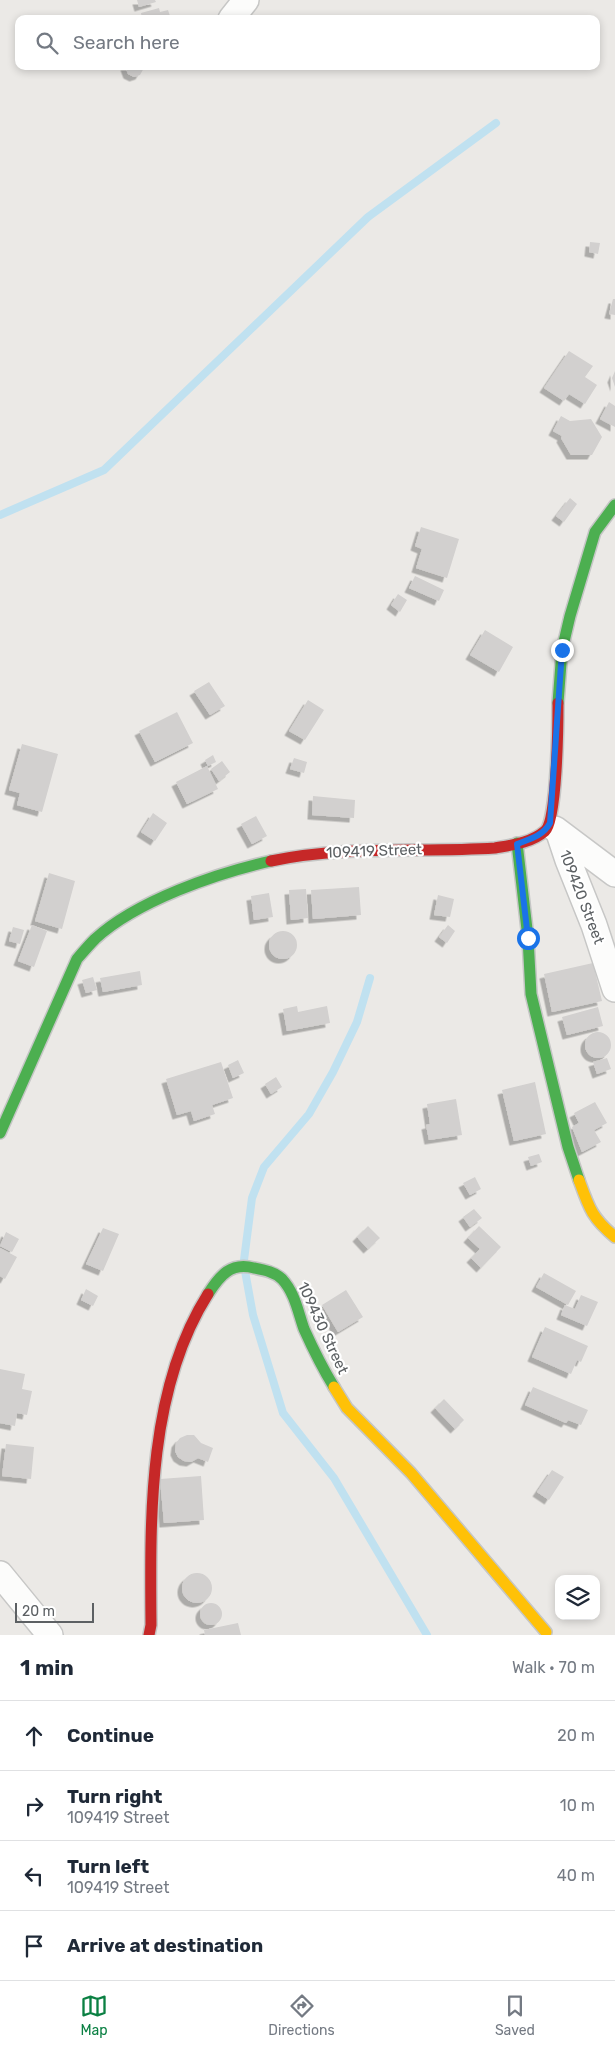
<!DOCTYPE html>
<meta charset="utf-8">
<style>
body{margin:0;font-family:Rubik,sans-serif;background:#f2f2f3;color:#1f2937}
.controls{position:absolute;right:15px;bottom:15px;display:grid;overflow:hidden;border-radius:10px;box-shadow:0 2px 8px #0003}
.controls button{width:45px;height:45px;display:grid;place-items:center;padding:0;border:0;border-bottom:1px solid #e0e1e3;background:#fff;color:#1f2937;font:25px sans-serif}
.scale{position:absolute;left:15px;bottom:12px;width:79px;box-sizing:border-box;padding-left:5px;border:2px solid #5c6063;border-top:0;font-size:14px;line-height:18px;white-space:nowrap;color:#5c6063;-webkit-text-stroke:4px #fff;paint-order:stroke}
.stop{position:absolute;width:15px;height:15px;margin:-11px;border:4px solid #1a73e8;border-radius:50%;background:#fff}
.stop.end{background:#1a73e8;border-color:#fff;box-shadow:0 1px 5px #0008}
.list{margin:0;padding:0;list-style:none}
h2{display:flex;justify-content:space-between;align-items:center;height:65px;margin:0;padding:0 20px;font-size:21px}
h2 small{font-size:16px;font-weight:400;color:#747a83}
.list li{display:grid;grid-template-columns:32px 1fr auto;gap:15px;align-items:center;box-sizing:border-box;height:70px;padding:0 20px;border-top:1px solid #e0e1e3}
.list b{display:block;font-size:19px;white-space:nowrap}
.list p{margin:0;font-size:16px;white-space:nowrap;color:#747a83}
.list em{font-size:16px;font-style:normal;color:#747a83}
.icon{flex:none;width:28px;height:28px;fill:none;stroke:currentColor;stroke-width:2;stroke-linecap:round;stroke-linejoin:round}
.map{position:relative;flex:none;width:615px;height:1635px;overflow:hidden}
.search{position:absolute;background:#fff;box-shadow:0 2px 8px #0003;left:15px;right:15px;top:15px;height:55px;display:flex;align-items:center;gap:12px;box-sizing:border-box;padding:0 18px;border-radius:10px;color:#747a83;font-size:19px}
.sheet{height:345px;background:#fff}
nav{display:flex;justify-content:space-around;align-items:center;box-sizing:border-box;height:70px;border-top:1px solid #e0e1e3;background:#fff;font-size:14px;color:#747a83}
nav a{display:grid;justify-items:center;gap:2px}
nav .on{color:#0b8043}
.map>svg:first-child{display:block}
</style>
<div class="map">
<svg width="615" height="1635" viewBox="0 0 615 1635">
<defs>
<filter id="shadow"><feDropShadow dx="-4.5" dy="4.5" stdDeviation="0" flood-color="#0004"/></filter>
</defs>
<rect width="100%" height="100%" fill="#ebe9e6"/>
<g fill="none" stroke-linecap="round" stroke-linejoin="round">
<path stroke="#c0e1f0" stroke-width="8" d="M0,515L104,470L368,217L496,123
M244,1260L252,1198L264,1167L309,1114L333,1072L357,1022L370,978
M245,1271L253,1315L283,1413L334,1478L427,1635"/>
</g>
<path fill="#d2d0cf" filter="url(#shadow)" d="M137,0H155L156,2L139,7Z
M159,8L160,12L168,10L171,19H142L141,13Z
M125,66H145L140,75L134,77L128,74Z
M590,242L600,243L598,254L589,252Z
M613,299H615V315L609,314Z
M569,351L593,366L585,377L597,385L585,404L569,394L564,401L544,388Z
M615,371V387L612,378Z
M609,402L615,406V427L600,419Z
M561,416L570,421L591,419L602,437L592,455H571L561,438L562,436L553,431Z
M570,498L577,504L564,522L556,516Z
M421,527L459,539L447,578L416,568L422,549L415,546Z
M415,576L444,590L439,601L409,588Z
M398,594L407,600L400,612L391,605Z
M485,630L513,647L499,672L470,655Z
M209,682L225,706L210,715L194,691Z
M308,700L324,710L305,740L289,731Z
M177,712L193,743L155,762L139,731Z
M22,744L58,754L42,812L17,805L20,793L9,790Z
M213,755L216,762L208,766L205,760Z
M294,758L307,762L304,773L290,769Z
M222,761L230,772L219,781L211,769Z
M207,766L218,789L187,804L176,782Z
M313,796L355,800L354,818L312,815Z
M153,813L167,823L155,841L141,832Z
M256,816L267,836L252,844L241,824Z
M49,873L75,881L62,929L35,921Z
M359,887L361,915L313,919L311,890Z
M306,889L308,918L291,920L289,890Z
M269,893L273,917L254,920L251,896Z
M438,895L454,899L450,917L434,915Z
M32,925L47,931L34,967L18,961Z
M448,925L455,931L447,943L439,937Z
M13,927L24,930L20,944L9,941Z
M269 945a14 14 0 1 1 28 0a14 14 0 1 1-28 0Z
M593,963L602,1001L552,1012L544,974Z
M140,971L142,985L103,992L100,978Z
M93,977L97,990L86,993L82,980Z
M297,1006L298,1012L327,1006L330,1023L287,1031L283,1009Z
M598,1007L603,1026L567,1035L562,1017Z
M585 1045a13 13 0 1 1 26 0a13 13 0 1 1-26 0Z
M607,1058L611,1069L597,1074L593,1062Z
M238,1060L244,1073L233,1078L228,1065Z
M221,1062L233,1098L212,1105L215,1114L194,1121L191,1111L177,1115L166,1079Z
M276,1077L282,1087L271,1094L265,1084Z
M535,1082L546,1134L514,1141L502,1090Z
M456,1099L462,1135L429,1140L426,1125L430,1124L427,1104Z
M595,1102L607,1123L594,1130L601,1142L582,1152L572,1127L579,1123L574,1113Z
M539,1154L542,1162L531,1166L528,1157Z
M475,1177L481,1189L470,1195L463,1183Z
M474,1209L482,1218L470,1227L463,1217Z
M368,1226L380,1238L368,1249L357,1237Z
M479,1226L501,1247L481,1268L471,1258L480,1249L468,1238Z
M103,1228L119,1234L103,1271L86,1264Z
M6,1232L19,1239L12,1252L0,1246Z
M0,1248L17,1257L5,1279L0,1276Z
M544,1273L576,1291L568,1305L536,1287Z
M86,1289L98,1296L93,1306L81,1300Z
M346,1290L363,1317L338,1332L322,1305Z
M581,1295L598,1302L587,1326L561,1315L565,1305L575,1309Z
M545,1327L588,1346L581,1362L577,1360L571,1374L532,1357Z
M0,1369L25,1374L22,1389L32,1391L27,1415L17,1413L15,1426L0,1423Z
M533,1387L588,1410L581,1425L568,1420L566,1423L525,1405Z
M444,1399L464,1420L455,1429L435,1408Z
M187,1435H194L201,1443L213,1448L208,1462L198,1458L191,1462L184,1461L178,1457L175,1451L176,1443L180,1438Z
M6,1444L34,1447L31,1479L2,1476Z
M552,1470L564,1477L549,1500L537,1492Z
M201,1476L204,1520L164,1523L160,1479Z
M182 1588a15 15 0 1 1 30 0a15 15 0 1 1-30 0Z
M200 1614a11 11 0 1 1 22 0a11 11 0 1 1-22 0Z
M238,1623L241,1635H205L204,1630Z"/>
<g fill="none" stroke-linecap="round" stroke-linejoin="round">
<defs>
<path id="street" d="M231,19L246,0
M555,829L615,874
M559,833L568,860L594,925L615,989
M0,1574L50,1635"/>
<path id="fast" d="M558,703L562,650L570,616L595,532L615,505
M517,843L528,938L531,994L568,1147L579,1180
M0,1133L77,959C83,952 89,945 95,939C136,901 217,873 271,861
M208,1294C220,1275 231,1262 254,1268C264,1270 275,1272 282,1279C295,1293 298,1312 304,1329C313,1349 323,1369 334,1387"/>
<path id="slow" d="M579,1180C589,1208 592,1218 615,1237
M334,1387L347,1408L411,1473L546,1632"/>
<path id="jam" d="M271,861C346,845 419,853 495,848C512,845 531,843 545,831C557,821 558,724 558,703
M149,1635L151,1625C150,1516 148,1389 208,1294"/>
</defs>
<use href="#street" stroke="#c7c7c6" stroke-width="28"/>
<use href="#fast" stroke="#c5c6c5" stroke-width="14"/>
<use href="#slow" stroke="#c5c6c5" stroke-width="14"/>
<use href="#jam" stroke="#c5c6c5" stroke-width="14"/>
<use href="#street" stroke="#fcfcfb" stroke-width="25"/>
<use href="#fast" stroke="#4caf50" stroke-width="11"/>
<use href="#slow" stroke="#ffc107" stroke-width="11"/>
<use href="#jam" stroke="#c62828" stroke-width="11"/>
</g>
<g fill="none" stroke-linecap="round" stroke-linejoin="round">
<path stroke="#1a73e8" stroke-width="6" d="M528,938L517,844C530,839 543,836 550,823L562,650"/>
</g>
<g text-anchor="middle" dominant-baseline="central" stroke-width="4.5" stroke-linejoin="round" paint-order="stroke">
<g font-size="15" fill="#5c6063" stroke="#fff">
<text transform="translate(374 851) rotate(-2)">109419 Street</text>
<text transform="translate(582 897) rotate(69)">109420 Street</text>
<text transform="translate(323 1328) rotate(65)">109430 Street</text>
</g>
</g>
</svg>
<div class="controls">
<button><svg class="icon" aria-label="layers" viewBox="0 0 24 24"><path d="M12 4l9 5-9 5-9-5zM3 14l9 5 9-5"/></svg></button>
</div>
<div class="scale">20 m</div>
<div class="stop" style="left:528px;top:938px"></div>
<div class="stop end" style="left:562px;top:650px"></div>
<div class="search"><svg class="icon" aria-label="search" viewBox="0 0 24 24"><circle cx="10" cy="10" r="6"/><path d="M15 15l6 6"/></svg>Search here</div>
</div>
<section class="sheet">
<h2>1 min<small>Walk · 70 m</small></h2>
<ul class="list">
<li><svg class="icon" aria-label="ahead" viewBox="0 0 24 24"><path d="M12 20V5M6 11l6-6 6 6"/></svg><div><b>Continue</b></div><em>20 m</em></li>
<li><svg class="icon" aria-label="right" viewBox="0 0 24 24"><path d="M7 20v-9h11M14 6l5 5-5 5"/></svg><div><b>Turn right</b><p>109419 Street</p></div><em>10 m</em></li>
<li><svg class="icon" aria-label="left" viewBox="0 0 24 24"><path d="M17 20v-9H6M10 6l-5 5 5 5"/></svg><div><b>Turn left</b><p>109419 Street</p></div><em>40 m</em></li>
<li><svg class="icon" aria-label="arrive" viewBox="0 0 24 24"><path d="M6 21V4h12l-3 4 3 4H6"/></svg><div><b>Arrive at destination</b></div></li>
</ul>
</section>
<nav>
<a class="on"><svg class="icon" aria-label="map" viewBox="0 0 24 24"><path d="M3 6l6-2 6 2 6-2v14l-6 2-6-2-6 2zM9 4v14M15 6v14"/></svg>Map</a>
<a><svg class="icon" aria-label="directions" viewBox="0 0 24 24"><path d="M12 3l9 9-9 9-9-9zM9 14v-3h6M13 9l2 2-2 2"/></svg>Directions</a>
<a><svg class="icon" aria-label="saved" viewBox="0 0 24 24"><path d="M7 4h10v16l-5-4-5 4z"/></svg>Saved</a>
</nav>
